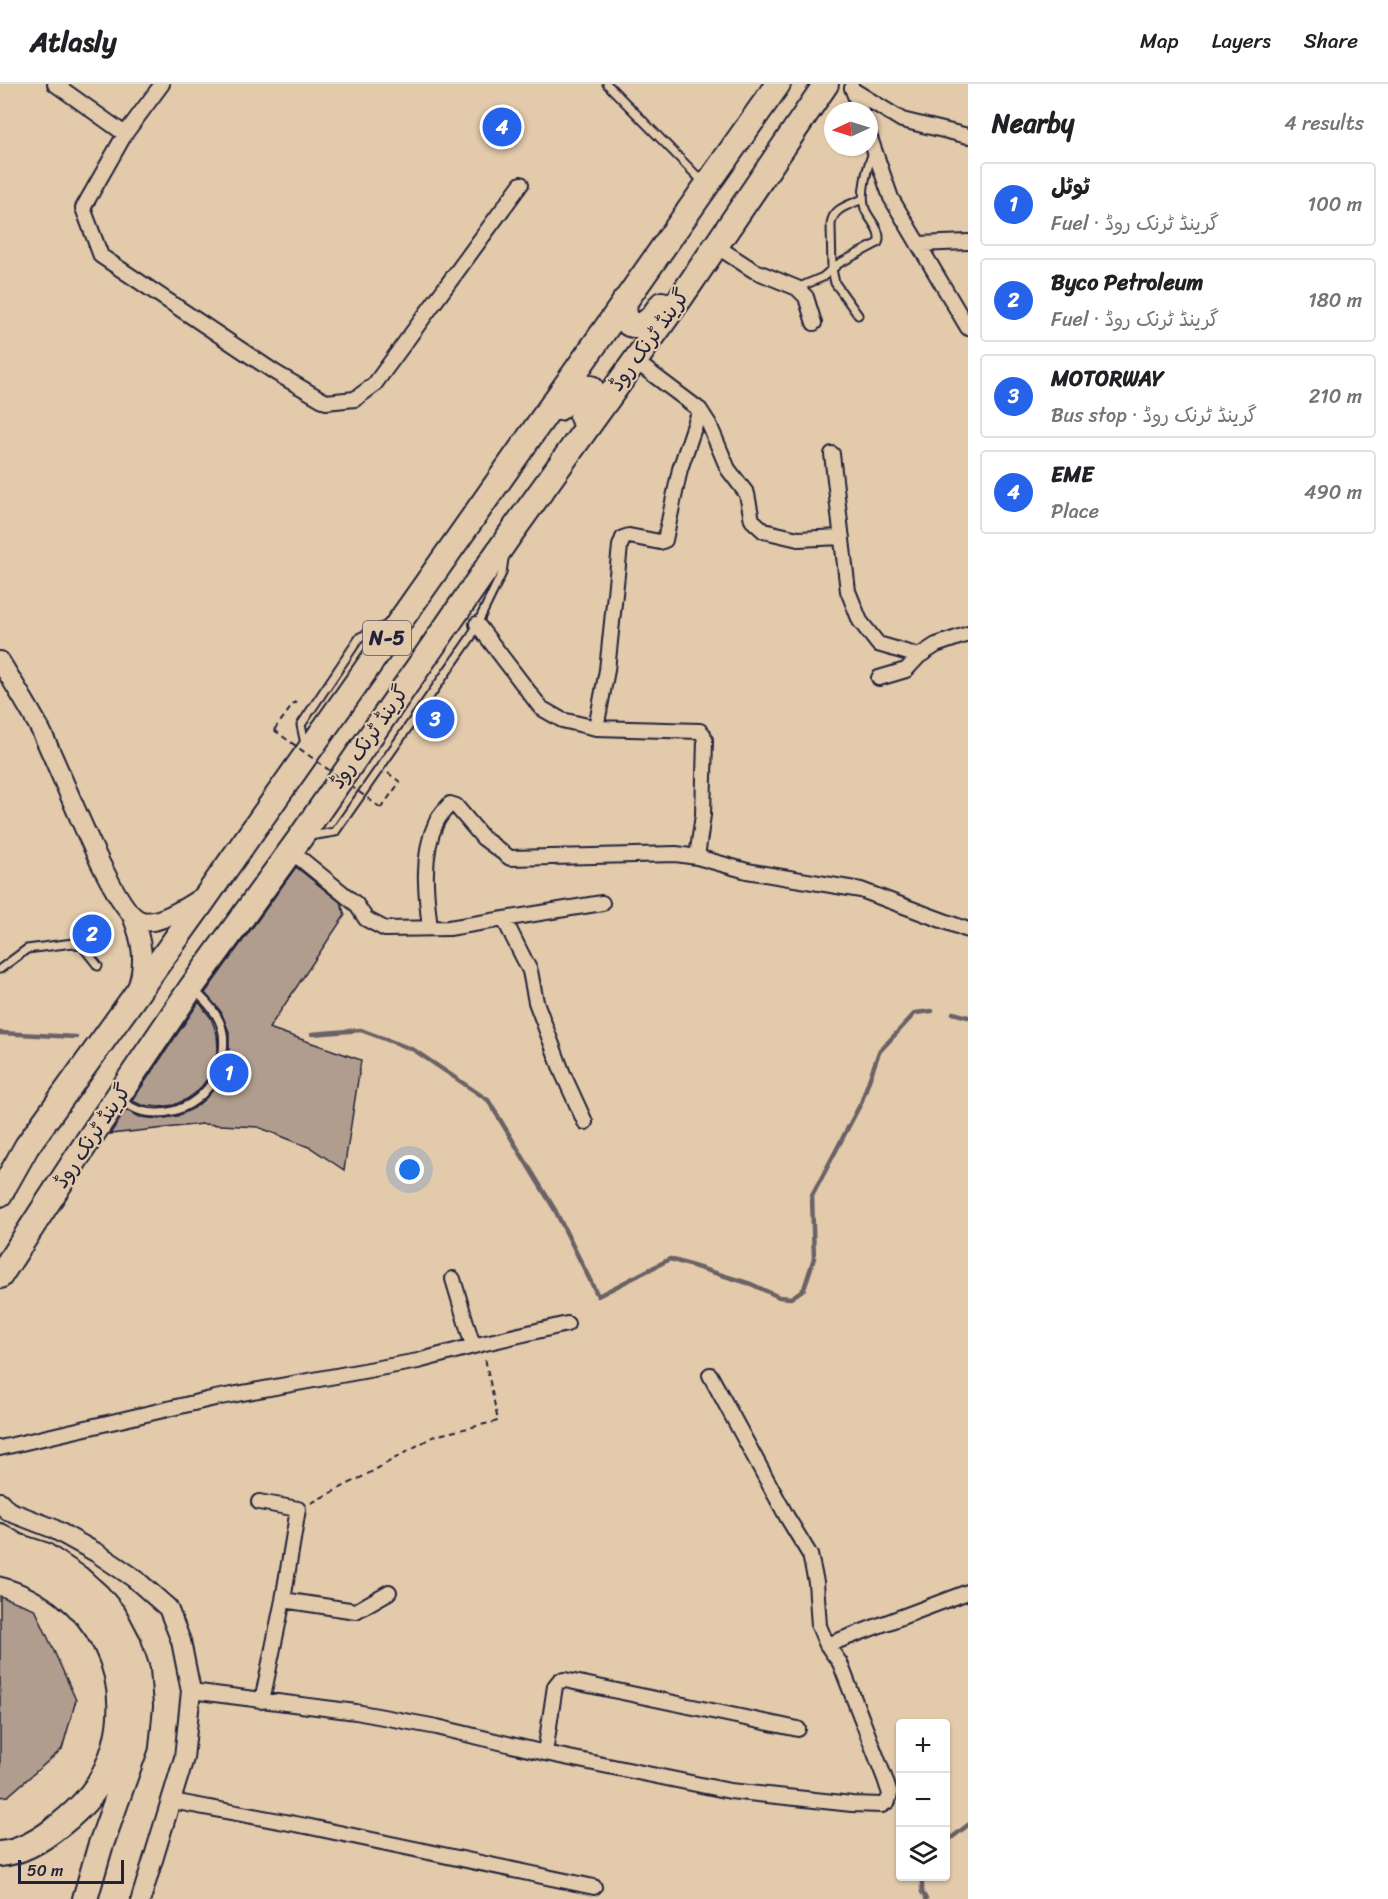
<!DOCTYPE html>
<meta charset="utf-8">
<style>
body{margin:0;font-family:Sriracha,"Playpen Sans Arabic",sans-serif;background:#f2f2f2;color:#202124}
.controls{position:absolute;right:18px;bottom:18px;display:grid;overflow:hidden;border-radius:6px;box-shadow:0 2px 4px #0004}
.controls button{width:54px;height:54px;display:grid;place-items:center;padding:0;border:0;border-bottom:2px solid #e0e0e0;background:#fff;color:#202124;font:30px sans-serif}
.compass{position:absolute;left:824px;top:18px;width:54px;height:54px;border-radius:50%;background:#fff;box-shadow:0 2px 4px #0004;rotate:266deg}
.scale{position:absolute;left:18px;bottom:15px;width:106px;box-sizing:border-box;padding-left:6px;border:3px solid #22223b;border-top:0;font-size:16px;line-height:21px;white-space:nowrap;color:#22223b;-webkit-text-stroke:4px #e2caab;paint-order:stroke}
.you{position:absolute;left:410px;top:1086px;width:21px;height:21px;margin:-15px;border:4px solid #fff;border-radius:50%;background:#1a73e8;box-shadow:0 0 0 9px #1a73e833}
.badge{display:grid;place-items:center;width:39px;height:39px;border-radius:50%;background:#2563eb;color:#fff;font-size:20px;font-weight:700}
.pin{position:absolute;translate:-50% -50%;border:3px solid #fff;box-shadow:0 2px 6px #0006}
.list{margin:0;padding:0;list-style:none}
h2{display:flex;justify-content:space-between;align-items:center;height:78px;margin:0;padding:0 24px;font-size:26px}
h2 small{font-size:20px;font-weight:400;color:#757577}
.list li{display:grid;grid-template-columns:39px 1fr auto;gap:18px;align-items:center;box-sizing:border-box;height:84px;margin:0 12px 12px;padding:0 12px;border:2px solid #e0e0e0;border-radius:6px}
.list b{display:block;font-size:22px;white-space:nowrap}
.list p{margin:0;font-size:20px;white-space:nowrap;color:#757577}
.list em{font-size:20px;font-style:normal;color:#757577}
.icon{flex:none;width:33px;height:33px;fill:none;stroke:currentColor;stroke-width:2;stroke-linecap:round;stroke-linejoin:round}
.map{position:relative;flex:none;width:968px;height:1815px;overflow:hidden}
header{display:flex;align-items:center;gap:36px;box-sizing:border-box;height:84px;padding:0 30px;background:#fff;border-bottom:2px solid #e0e0e0}
header strong{font-size:28px}
nav{display:flex;gap:33px;margin-inline-start:auto;font-size:21px}
main{display:flex}
aside{flex:1;background:#fff}
.map>svg:first-child{display:block}
</style>
<header>
<strong>Atlasly</strong>
<nav><a>Map</a><a>Layers</a><a>Share</a></nav>
</header>
<main>
<div class="map">
<svg width="968" height="1815" viewBox="0 0 968 1815">
<rect width="100%" height="100%" fill="#e2caab"/>
<filter id="ink" filterUnits="userSpaceOnUse"><feTurbulence type="fractalNoise" baseFrequency=".0167" numOctaves="2"/><feDisplacementMap in="SourceGraphic" scale="12" xChannelSelector="R" yChannelSelector="G"/><feConvolveMatrix kernelMatrix="1 2 1 2 8 2 1 2 1" color-interpolation-filters="sRGB"/></filter>
<g filter="url(#ink)">
<g fill="none" stroke-linecap="round" stroke-linejoin="round">
<path stroke="#6b6266" stroke-width="4.5" d="M953,929L968,933
M0,949L76,953
M312,950L361,946L414,966L488,1016L555,1126L598,1212L670,1175L751,1200L779,1213L791,1214L804,1205L814,1174L812,1112L861,1019L879,968L915,929L932,927
M946,1758L968,1741
M922,1792V1808L926,1815"/>
</g>
<path fill="#b09d8e" stroke="#22223b" stroke-width="1.5" d="M296,783L340,818L345,831L269,944L361,976L344,1086L311,1064L258,1043L202,1040L110,1050L126,1026L140,1033L159,1035L177,1032L194,1024L206,1014L217,1001L225,984L229,967V948L221,928L205,909Z
M199,918L211,934L217,950L218,965L214,980L208,994L199,1006L187,1015L174,1021L159,1023L142,1021L132,1017Z
M0,1512L35,1525L76,1616L62,1665L8,1712L0,1713Z"/>
<g fill="none" stroke-linecap="round" stroke-linejoin="round">
<defs>
<path id="lane" d="M607,0L704,99
M797,204L823,193L838,180L878,159C883,147 869,136 865,125C860,110 867,83 873,69
M858,231L835,199L832,185L831,141C832,124 849,121 863,115
M305,660L301,641L360,553L389,540
M310,752L335,748L471,553L502,489L504,475
M0,885L27,865L73,859L83,863L98,882
M120,1017C127,1020 134,1025 141,1027C190,1039 229,995 223,949C220,931 207,918 195,907"/>
<path id="street" d="M55,0L125,50
M162,0L125,50L83,124L101,172L276,289L326,318L355,315L374,301L521,100
M852,4L861,27
M853,6L902,36L968,52
M869,51L891,114L968,244
M918,160L968,158
M716,162L753,186L797,204L806,213L814,239
M635,277L700,326L709,340L728,385L747,410L752,436L764,447L798,455L842,453
M832,370L848,507L860,537L878,560L919,572
M477,540L541,624L562,636L596,644L700,647L703,650L705,656L703,731L697,773L747,787L861,806L968,846
M879,594L906,586L919,572L936,561L968,550
M596,644L607,586L620,462L623,454L629,452L660,458L665,456L680,385L700,326
M291,767L356,820L366,835L385,845L449,844L602,819
M504,835L530,887L536,918L563,990L585,1038
M430,844C426,811 421,771 436,739C439,732 445,726 450,720L456,722L483,754L510,774L676,770L697,773
M453,1195L473,1262
M710,1291L787,1433L810,1471L816,1498L819,1542L827,1561
M0,1364L215,1314L418,1277L481,1260L567,1240
M259,1418L298,1425L283,1516L262,1617
M283,1516L356,1527L389,1508
M191,1607L356,1628L437,1643L545,1669L730,1707L852,1720L882,1721L888,1717L890,1710L885,1695L840,1579L827,1561L968,1508
M545,1669L555,1602L559,1597L565,1596L798,1645
M172,1717L306,1742L594,1803"/>
<path id="secondary" d="M0,577C13,598 26,619 38,641C57,675 111,824 139,836C156,843 187,823 202,813
M132,832C142,856 146,879 137,904
M0,1418L8,1427L52,1444L97,1469L134,1494L168,1524L181,1557L191,1607L184,1674L141,1815"/>
<path id="highway" d="M625,216C624,226 624,232 629,240C646,246 653,232 662,220
M559,324C568,316 579,302 591,304L594,309L582,333
M0,1110L27,1062L201,820L778,0
M0,1192L87,1058L191,904L300,754L509,452L681,213L826,0
M0,1452L16,1462L44,1471L78,1494L98,1512L114,1531L128,1558L137,1586L140,1622L136,1662L100,1763L85,1815
M0,1479C97,1501 150,1602 103,1692C94,1710 76,1728 61,1740C43,1755 23,1768 0,1770"/>
</defs>
<use href="#lane" stroke="#22223b" stroke-width="11"/>
<use href="#street" stroke="#22223b" stroke-width="18"/>
<use href="#secondary" stroke="#22223b" stroke-width="22"/>
<use href="#highway" stroke="#22223b" stroke-width="28"/>
<path stroke="#22223b" stroke-width="2" stroke-dasharray="6 4.5" stroke-linecap="butt" d="M274,646L295,618L300,622
M381,724L400,698L388,689
M311,1419L364,1392L434,1352L498,1337L485,1274"/>
<use href="#lane" stroke="#e2caab" stroke-width="7"/>
<use href="#street" stroke="#e2caab" stroke-width="14"/>
<use href="#secondary" stroke="#e2caab" stroke-width="18"/>
<use href="#highway" stroke="#e2caab" stroke-width="24"/>
<path stroke="#22223b" stroke-width="2" stroke-dasharray="6 4.5" stroke-linecap="butt" d="M274,646L381,724"/>
</g>
</g>
<g text-anchor="middle" dominant-baseline="central" stroke-width="4.5" stroke-linejoin="round" paint-order="stroke">
<rect fill="#e2caab" stroke="#5c545d" stroke-width="1.5" x="363" y="537" width="48" height="34" rx="4.5"/>
<g font-size="20" font-weight="bold" fill="#22223b">
<text x="387" y="554">N-5</text>
</g>
<g font-size="21" fill="#22223b" stroke="#e2caab">
<text transform="translate(649 256) rotate(-54)">گرینڈ ٹرنک روڈ</text>
<text transform="translate(369 653) rotate(-55)">گرینڈ ٹرنک روڈ</text>
<text transform="translate(92 1052) rotate(-56)">گرینڈ ٹرنک روڈ</text>
</g>
</g>
</svg>
<div class="controls">
<button>+</button>
<button>−</button>
<button><svg class="icon" aria-label="layers" viewBox="0 0 24 24"><path d="M12 4l9 5-9 5-9-5zM3 14l9 5 9-5"/></svg></button>
</div>
<svg class="compass" viewBox="-18 -18 36 36"><path d="M0-13l5 13h-10z" fill="#e53935"/><path d="M0 13l5-13h-10z" fill="#757577"/></svg>
<div class="scale">50 m</div>
<div class="you"></div>
<div class="pin badge" style="left:229px;top:989px">1</div>
<div class="pin badge" style="left:92px;top:850px">2</div>
<div class="pin badge" style="left:435px;top:635px">3</div>
<div class="pin badge" style="left:502px;top:43px">4</div>
</div>
<aside>
<h2>Nearby<small>4 results</small></h2>
<ul class="list">
<li><span class="badge">1</span><div><b>ٹوٹل</b><p>Fuel · گرینڈ ٹرنک روڈ</p></div><em>100 m</em></li>
<li><span class="badge">2</span><div><b>Byco Petroleum</b><p>Fuel · گرینڈ ٹرنک روڈ</p></div><em>180 m</em></li>
<li><span class="badge">3</span><div><b>MOTORWAY</b><p>Bus stop · گرینڈ ٹرنک روڈ</p></div><em>210 m</em></li>
<li><span class="badge">4</span><div><b>EME</b><p>Place</p></div><em>490 m</em></li>
</ul>
</aside>
</main>
